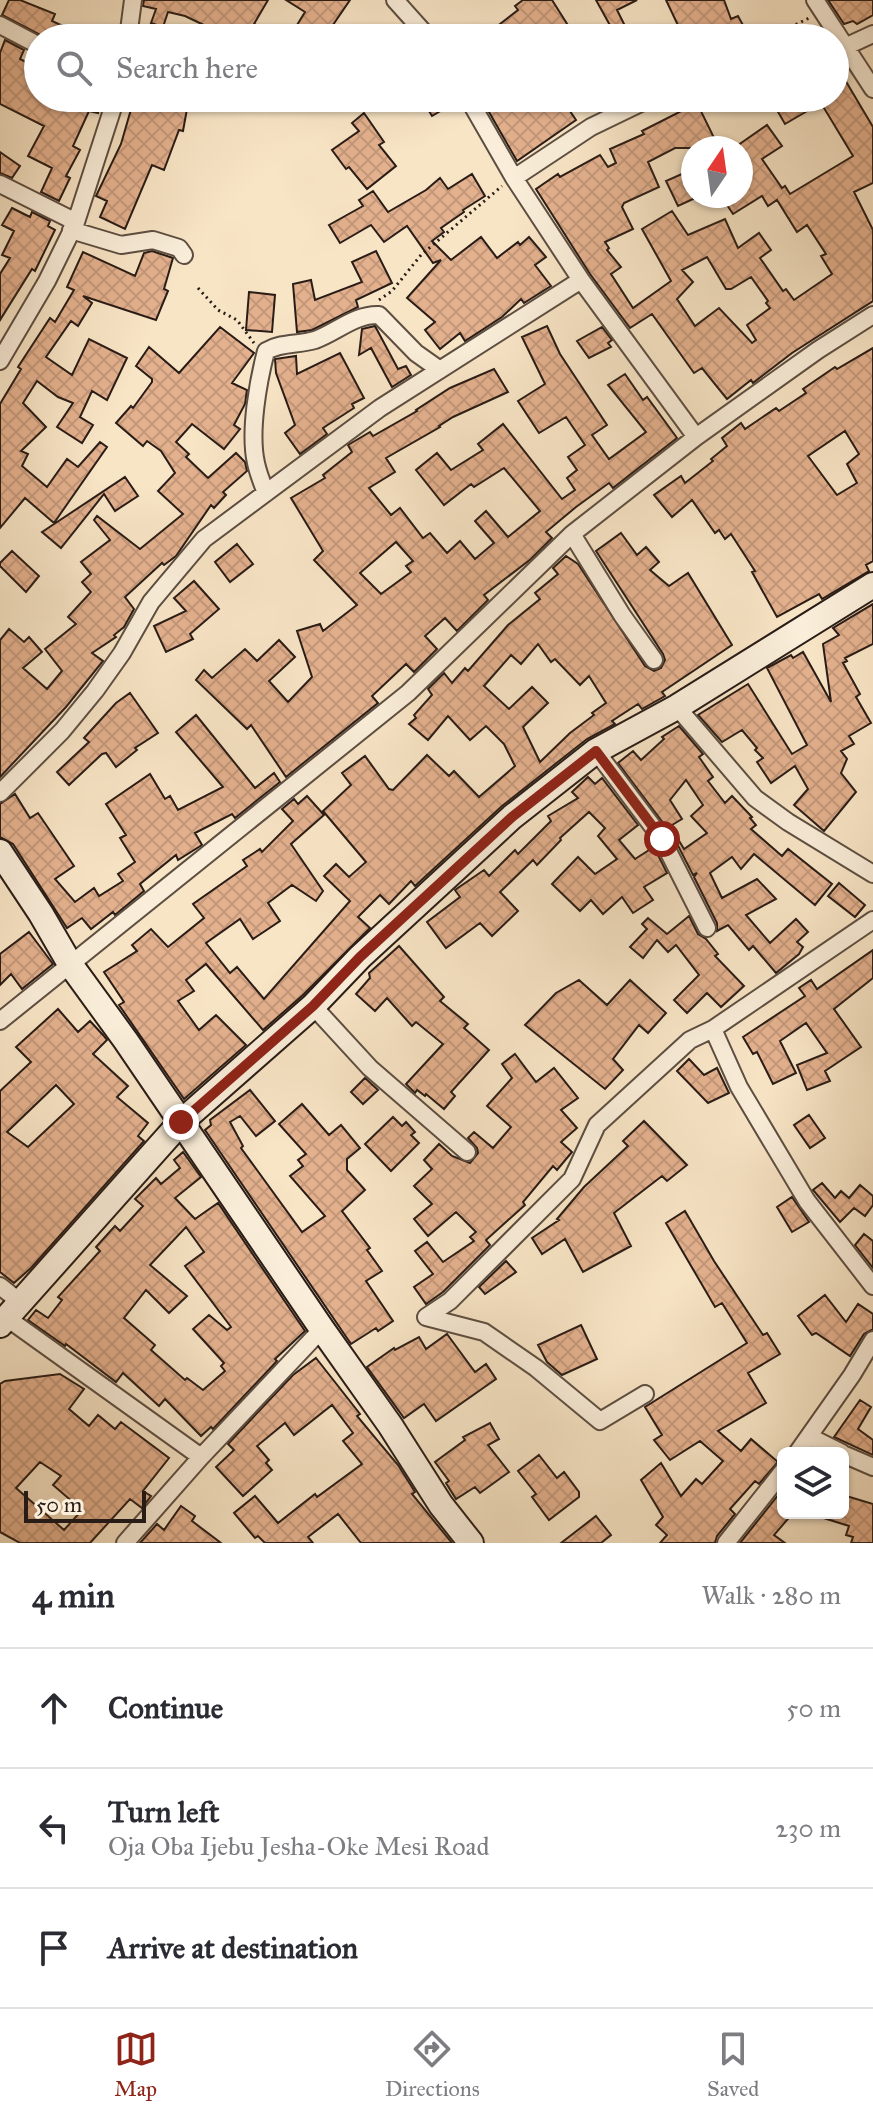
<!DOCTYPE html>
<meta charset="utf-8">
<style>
body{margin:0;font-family:"IM FELL Great Primer",serif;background:#f7f7f7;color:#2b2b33}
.controls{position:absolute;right:24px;bottom:24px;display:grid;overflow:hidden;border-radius:12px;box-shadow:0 2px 6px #0004}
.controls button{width:72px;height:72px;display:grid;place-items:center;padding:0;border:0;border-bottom:2px solid #e1e1e2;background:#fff;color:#2b2b33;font:40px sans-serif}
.compass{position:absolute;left:681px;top:136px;width:72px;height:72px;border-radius:50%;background:#fff;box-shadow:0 2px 6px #0004;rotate:13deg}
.scale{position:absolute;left:24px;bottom:20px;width:122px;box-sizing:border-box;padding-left:8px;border:4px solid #291c16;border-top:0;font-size:22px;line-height:28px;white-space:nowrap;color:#291c16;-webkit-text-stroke:6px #faeeda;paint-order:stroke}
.stop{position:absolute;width:24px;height:24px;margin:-18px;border:6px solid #8f2418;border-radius:50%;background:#fff}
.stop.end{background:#8f2418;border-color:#fff;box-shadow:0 2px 8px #0008}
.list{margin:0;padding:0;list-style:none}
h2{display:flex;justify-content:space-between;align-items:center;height:104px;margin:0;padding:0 32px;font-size:34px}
h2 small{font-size:26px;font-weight:400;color:#7c7c81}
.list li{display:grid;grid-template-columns:52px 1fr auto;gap:24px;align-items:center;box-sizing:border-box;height:120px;padding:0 32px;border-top:2px solid #e1e1e2}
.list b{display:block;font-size:30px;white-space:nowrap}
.list p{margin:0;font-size:26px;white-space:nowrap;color:#7c7c81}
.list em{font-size:26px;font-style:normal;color:#7c7c81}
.icon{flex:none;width:44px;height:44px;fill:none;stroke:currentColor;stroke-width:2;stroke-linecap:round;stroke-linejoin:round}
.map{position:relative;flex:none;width:873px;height:1543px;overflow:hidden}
.search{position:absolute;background:#fff;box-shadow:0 2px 6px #0004;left:24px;right:24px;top:24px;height:88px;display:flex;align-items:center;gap:20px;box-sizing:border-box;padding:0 28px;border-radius:44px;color:#7c7c81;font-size:30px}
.sheet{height:464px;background:#fff}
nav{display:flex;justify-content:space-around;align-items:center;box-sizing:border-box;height:112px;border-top:2px solid #e1e1e2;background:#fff;font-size:22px;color:#7c7c81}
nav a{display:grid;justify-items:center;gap:4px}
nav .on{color:#8f2418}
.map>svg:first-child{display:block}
</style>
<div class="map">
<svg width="873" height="1543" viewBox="0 0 873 1543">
<defs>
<pattern id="building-cross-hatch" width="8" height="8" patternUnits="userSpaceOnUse" patternTransform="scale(2)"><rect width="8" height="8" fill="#e4b18e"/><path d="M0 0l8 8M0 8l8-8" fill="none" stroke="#c4987a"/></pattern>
</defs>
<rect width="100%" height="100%" fill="#f8e5c6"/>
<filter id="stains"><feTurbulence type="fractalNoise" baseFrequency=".0025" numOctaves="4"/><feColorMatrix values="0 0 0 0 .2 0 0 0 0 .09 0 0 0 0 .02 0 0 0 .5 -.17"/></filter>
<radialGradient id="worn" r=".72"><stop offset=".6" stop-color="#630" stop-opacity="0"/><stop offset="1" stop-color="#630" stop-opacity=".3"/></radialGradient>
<path fill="url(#building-cross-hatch)" stroke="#291c16" stroke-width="2" fill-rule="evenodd" d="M9,0H20L55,14L52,21L63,26L58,38H46L2,15Z
M144,0H268L254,24L261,27L256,38H201L206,26L185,16L168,12L163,27L151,23L156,9L143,6Z
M286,0H350L324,38H289L305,12Z
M523,0H552L576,38H482L518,10L515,6Z
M596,0H637L617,10L631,38H617Z
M666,0H724L731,19L738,16L750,38H684Z
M828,0H873V15L857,24L853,21L844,24Z
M5,40L24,50L20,59L38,68V98H46L72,110L73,106L58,101L59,98H102L98,113L89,111L73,146L80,150L66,176L70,178L59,201L41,192L52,168L28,156L44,126L0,104V53Z
M835,63L873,127V183L854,192L873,230V301L792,353L753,383L751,380L727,399L702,368L694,373L652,314L630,328L590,274L536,189L558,174L560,177L600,155L608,167L616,163L610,149L644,134L642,131L697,103L719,148H675L648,162L659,187L624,203L622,207L633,229L605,242L609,248L607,250L621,267L611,274L633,308L671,281L642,229L672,211L688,235L725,219L738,248L759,233L771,250L760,258L783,291L786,289L794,300L832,274L821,256L826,254L807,225L797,232L777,200L768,206L762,196L733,214L721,196H741V148H734L767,125L782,146L762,159L782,188L785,186L790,194L853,156L821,103L785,124L770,98H835ZM707,257L726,289H731L751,277L768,301L766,303L770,308L747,325L756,340L752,343L719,308L695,326L677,299L693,282L682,270Z
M148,98H189L183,131L179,130L164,170L152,165L125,229L100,217L107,201L96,196L121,144L132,106L147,109Z
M421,98H444L449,106L432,116Z
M481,98H561L576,120L517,161Z
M364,113L384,142L379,145L396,166L367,189L349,167L346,169L332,150L359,131L352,123Z
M0,152L20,166L12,178L0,173Z
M693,169V199L678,206L666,181Z
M472,174L485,196L463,210L464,212L441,228L444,232L432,241L451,260L481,237L497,258L518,242L520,245L529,237L546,257L535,265L551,286L524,303L521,299L502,317L465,341L460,333L440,349L425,330L435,322L407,298L441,260L433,263L407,226L384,242L371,225L340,243L329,225L363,206L359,200L373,191L388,212L426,190L440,178L448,189Z
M12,208L30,217L32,212L50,221L48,226L55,230L35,271L32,269L0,320V274L10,258L2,255L14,231L2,225Z
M152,251L173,258L164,289L168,291L156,320L83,296L92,303L78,326L71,321L46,357L72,375L89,339L127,358L107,400L92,391L80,417L93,425L82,443L57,427L73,403L58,397L37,381L23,403L46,427L21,451L28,454L22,466L47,487L67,459L78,467L100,442L107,447L54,523L25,498L0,528V404L21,369L18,367L50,318L55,322L74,290L67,287L83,252L135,276L144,253Z
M376,251L392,283L356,300L358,307L312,330L297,332L293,284L311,280L315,300L362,282L352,262Z
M249,292L275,295L272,332L246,330Z
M375,326L398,369L406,366L411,375L392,387L371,348L359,355L362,329Z
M547,326L560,354L607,425L592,435L609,459L646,432L608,385L625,374L643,400L647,397L677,438L613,488L609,483L576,507L546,532L552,538L531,559L484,595L488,600L457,631L445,618L425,636L437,649L414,672L406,664L372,696L378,703L286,777L251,725L247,729L196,680L204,670L212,678L245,649L257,661L279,640L295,657L269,681L288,702L312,677L297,631L320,624L323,631L357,605L314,560L323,551L291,498L325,478L323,475L352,452L348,445L370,432L373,436L417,411L416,410L450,388L494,369L508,392L453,417L439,426L440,427L386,458L395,472L369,488L391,515L400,508L423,538L430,533L447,553L460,541L475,559L494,543L475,521L486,511L508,537L540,511L504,468L474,487L471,484L444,505L416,470L437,453L451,470L483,450L478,444L503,424L562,499L575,490L567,478L577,470L568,457L585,445L566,417L539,433L518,401L545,384L522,337ZM396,542L413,561L406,566L411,572L381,594L360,573Z
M220,327L254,353L232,383L247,390L245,404L234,425L240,429L224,449L192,424L176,442L189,454L186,457L208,478L236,453L245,462L247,471L223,492L226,495L214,508L211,505L176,556L164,565L162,563L125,597L134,609L124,627L114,635L116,637L92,653L103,661L66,707L0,777V640L9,629L24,642L29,637L42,652L23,668L47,689L62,671L45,649L76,624L68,617L91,592L82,582L91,574L81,562L110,540L94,520L97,516L140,549L183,514L158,491L175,473L161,451L147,441L143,446L116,423L131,406L133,408L152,382V379L136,366L149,347L179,373Z
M602,327L612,340L608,343L611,347L589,358L577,341Z
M873,348V561L866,565L869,571L822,599L819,594L777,617L752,572L755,571L731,534L725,539L719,530L715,533L692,500L672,517L654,495L681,476L685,483L713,461L711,459L727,446L722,438L741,423L745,429L776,408L779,411L806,393L803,389L835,367L837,369ZM845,431L859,454L847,464L857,483L837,495L808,456Z
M340,353L364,398L352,404L354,408L323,428L327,434L300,454L285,433L295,425L276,373L275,359L296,356L297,374Z
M125,477L138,496L115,511L104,494L61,548L42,532Z
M621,533L637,555L646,547L659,562L650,570L669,586L688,573L732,645L662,692L665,696L642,709L638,704L612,721L615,724L587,739L502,806L415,886L411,881L389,904L380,895L358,917L370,928L303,995L263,1030L206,964L186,980L194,991L178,1001L199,1030L216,1015L246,1045L184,1099L119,1005L124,1002L104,972L137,951L132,945L151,929L168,947L204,918L193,904L247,866L243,860L260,849L262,852L293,821L282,809L294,799L298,804L307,796L324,815L291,844L323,891L316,901L292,885L268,903L280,921L253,939L240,919L206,943L230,973L237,967L264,999L350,901L324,876L336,864L349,877L366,862L323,811L351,785L342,773L365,756L389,789L393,790L427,755L449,776L454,771L479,797L515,766L504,744L486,726L470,740L448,716L428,740L409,724L416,718L414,715L432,695L428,689L444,673L452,683L465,668L468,671L508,625L540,599L535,593L558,574L553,568L566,556L578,564L645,666L654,671L661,668L665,660L663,654L596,551ZM538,644L551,662L555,659L580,685L589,676L606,703L592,713L594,715L570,733L540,762L523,727L548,703L532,687L509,709L484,686L511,655L521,664Z
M237,544L253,564L230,582L215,562Z
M12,551L39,576L26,592L0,566V563Z
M194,581L219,609L190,634L193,639L166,652L154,626L186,611L174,598Z
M873,604V644L845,658L847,661L843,663L860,694L856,697L871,723L849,736L854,744L841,751L847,759L841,773L856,792L824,831L794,805L808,789L795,766L771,783L757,762L763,758L755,750L757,748L742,730L722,742L698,715L748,684L792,754L807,745L767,668L791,655L793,658L803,652L831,702L823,644L839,635L833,628Z
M130,693L158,733L135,748L137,750L116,767L106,753L102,754L69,785L57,772L89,742L84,738L116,703Z
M196,715L255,788L274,773L280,782L235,818L232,814L195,833L202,845L178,860L176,855L140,884L144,891L115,915L113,912L91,929L82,918L67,928L13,844L0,837V804L15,794L30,818L38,813L74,866L55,879L75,902L94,888L99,896L123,881L118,874L135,862L120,838L126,835L106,804L150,774L165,799L170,796L178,810L223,787L176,732Z
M679,726L703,754L699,757L713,777L708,781L725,803L732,796L752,817L750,818L756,825L751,829L782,856L788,849L832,884L815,905L754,854L741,869L732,857L710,873L722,898L757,879L776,899L746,915L770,943L796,919L808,932L797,942L803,947L799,954L776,973L753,946L749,950L728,925L717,931V923L694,877L697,873L693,875L673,836L675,834L684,849L707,833L691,816L703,805L686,780L670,800L682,819L667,828L618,763L633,751L641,760L664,739L662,737Z
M588,777L595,784L602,778L638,825L619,840L635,859L654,847L667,873L644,887L653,900L633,913L622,897L603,914L591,900L580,911L552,884L578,857L595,874L617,859L598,836L605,828L589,812L560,838L561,840L537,865L533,860L500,892L518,911L492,936L480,923L446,948L427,922L460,897L455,890L484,870L489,876L515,850L518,854L551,821L548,816L578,798L572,792Z
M839,883L865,905L855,917L828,896Z
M689,916L698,934L706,939L718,954L715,956L744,986L721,1007L707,993L687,1013L674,1000L699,975L676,945L668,952L657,940L643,958L630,947L647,929L642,924L648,918L667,934Z
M29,932L53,964L22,989L11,974L0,985V954Z
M399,946L444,997L440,1001L468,1024L464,1028L489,1050L451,1092L455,1096L444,1109L426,1094L425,1096L417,1090L415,1093L406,1084L443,1044L416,1022L412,1026L387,998L375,1011L356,994L370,978L369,973Z
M873,950V978L834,1009L861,1047L825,1071L830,1081L807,1090L797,1065L827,1053L806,1023L780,1041L796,1073L773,1084L757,1052L753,1054L743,1037L805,996L799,988L811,980L817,989Z
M579,980L607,1005L630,980L666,1013L648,1033L639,1025L613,1059L623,1070L605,1089L525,1025L556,993Z
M58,1009L78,1032L90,1021L103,1035L107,1040L93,1054L128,1086L117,1097L148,1123L138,1136L144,1141L31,1268L14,1283L0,1272V1091L31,1062L16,1047ZM56,1085L74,1104L28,1147L7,1132Z
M515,1054L536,1082L554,1068L578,1098L561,1110L577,1128L561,1142L572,1152L557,1170L553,1166L523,1202L525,1205L486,1240L490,1245L443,1292L426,1304L414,1287L433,1274L415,1251L427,1242L443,1262L474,1241L470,1237L476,1232L456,1212L428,1236L414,1219L432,1204L414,1186L432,1169L424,1160L439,1144L452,1156L470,1163L478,1153L477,1148L468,1138L474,1132L493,1148L511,1127L487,1106L512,1078L502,1064Z
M689,1059L704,1075L717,1068L729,1093L708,1103L677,1071Z
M365,1078L378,1090L363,1104L351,1092Z
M250,1090L275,1121L256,1136L240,1116L230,1122L243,1146L241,1148L302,1232L325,1216L290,1176L303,1166L298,1160L306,1154L279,1124L302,1104L329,1135L341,1125L360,1148L347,1159V1170L365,1190L342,1211L370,1248L367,1250L382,1271L366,1281L393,1321L378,1331L376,1328L351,1344L205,1130L211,1125L210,1120Z
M809,1115L825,1138L810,1148L794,1125Z
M393,1117L402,1126L406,1122L415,1132L411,1135L419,1143L391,1171L365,1144Z
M644,1121L687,1165L667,1181L662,1176L614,1213L631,1246L583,1272L565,1239L542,1254L532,1238L559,1220L557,1219L584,1187L628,1146L623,1141Z
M183,1152L201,1177L175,1198L195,1219L218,1203L305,1331L275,1359L277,1361L213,1429L211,1427L201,1436L165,1399L159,1406L123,1373L116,1382L66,1344L65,1346L28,1320L36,1310L48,1318L62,1300L58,1297L100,1251L96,1247L115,1226L120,1231L143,1206L135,1199L156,1178L161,1184L180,1168L174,1160ZM186,1227L204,1252L185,1266L231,1327L227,1330L209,1315L193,1329L224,1363L221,1366L225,1371L203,1390L187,1378L185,1380L151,1350L155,1345L124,1318L146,1290L169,1313L187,1296L150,1265Z
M822,1183L835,1198L841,1191L849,1198L860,1185L873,1196V1205L865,1216L854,1208L840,1222L813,1190Z
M792,1197L809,1222L792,1232L777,1207Z
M685,1211L714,1261L763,1335L767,1333L780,1354L748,1373L766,1403L718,1431L741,1451L751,1439L778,1462L759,1484L755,1481L730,1509L735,1514L717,1536L715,1543H660L667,1535L656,1525L663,1517L641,1480L661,1463L681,1496L696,1479L702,1484L723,1461L700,1441L670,1460L654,1440L662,1435L645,1407L747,1343L722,1303L715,1307L666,1223Z
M864,1234L873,1241V1268L855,1245Z
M506,1261L516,1272L485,1294L479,1287Z
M825,1295L846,1322L858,1304L873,1314V1329L864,1334L850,1356L816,1333L812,1335L798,1316Z
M581,1325L597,1359L562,1375L547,1362L538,1345Z
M447,1334L475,1372L486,1364L496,1379L436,1421L424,1404L404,1418L367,1367L394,1348L395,1350L419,1337L426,1349Z
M316,1358L360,1414L357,1416L398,1465L415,1492L412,1494L452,1543H361L338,1514L308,1537L313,1543H265L258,1536L255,1538L234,1513L255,1496L278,1523L315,1494L317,1497L362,1464L343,1441L353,1433L332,1405L294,1435L285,1423L257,1446L269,1460L266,1463L272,1470L243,1496L216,1467L234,1450L228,1444L293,1375Z
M60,1374L84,1389L69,1409L89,1426L98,1415L115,1429L121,1422L169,1458L143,1491L151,1496L142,1508L130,1499L90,1543H20L0,1532V1384L5,1381ZM40,1462L61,1476L53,1485L82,1510L64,1530L16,1488Z
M860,1400L871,1407L858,1429L873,1440V1455L834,1437Z
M490,1423L499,1439L488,1445L509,1472L480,1493L475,1487L456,1499L446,1483L449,1481L435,1462L465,1440L463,1437Z
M539,1455L557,1478L564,1472L579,1492V1497L549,1520L532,1497L536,1494L518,1471Z
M783,1489V1513H793L774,1535L785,1543H740Z
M843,1495L873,1504V1543H851L853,1537L846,1535L849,1526L817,1516V1513H843Z
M181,1506L195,1516L192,1521L221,1543H140L157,1524L164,1530Z
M596,1516L611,1535L601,1543H561Z"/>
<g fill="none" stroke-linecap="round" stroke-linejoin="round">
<defs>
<path id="street" d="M395,0L429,38
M815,0L873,89
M0,25L38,45
M128,38L133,0
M847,46L873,34
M468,98L514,178L581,280L696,437
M514,178L591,127L651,98
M0,184L76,222
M71,230L121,245L153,240L179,248L184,255
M0,361L47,281L76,222L116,98
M266,493C262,483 258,473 256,463C249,432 258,382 266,351C281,342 299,345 315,340C337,332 355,314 379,315L416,353L440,370
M572,534L622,615L654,660
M677,707L755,798L788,822L873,874
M596,751L662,839L707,928
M0,793L62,731L95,691L122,653L151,602L204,539L380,408L581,280
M313,1006L370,1068L467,1152
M0,1021L408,693L572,534L696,437L818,350L873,315
M713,1029L739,1087L807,1201L873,1286
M0,1286L20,1302
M426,1317L450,1301L572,1179L597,1125L690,1040L713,1029L873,920
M426,1317L484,1332L536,1368L600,1421L645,1394
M7,1318L201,1457
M810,1437L842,1453
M797,1453L852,1375L873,1340
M843,1454L873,1467
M125,1543L201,1457L322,1329
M726,1543L783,1471"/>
<path id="secondary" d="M0,852L41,914L70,964L126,1041L322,1329L390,1425L441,1505L471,1543
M0,1325L181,1122L313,1006L360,957L512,817L596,751L677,707L873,585"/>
</defs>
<use href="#street" stroke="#5d4e42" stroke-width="20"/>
<use href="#secondary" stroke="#291c16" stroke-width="28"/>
<path stroke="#291c16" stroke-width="3" stroke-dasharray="2 4" stroke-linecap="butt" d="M769,38L809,18
M198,288L218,310L237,320L254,343
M379,300L392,291L421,255L502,186"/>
<use href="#street" stroke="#faeeda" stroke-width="16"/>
<use href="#secondary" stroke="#faeeda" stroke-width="24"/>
</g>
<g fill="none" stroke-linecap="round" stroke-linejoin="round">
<path stroke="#8f2418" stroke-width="10" d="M181,1122L313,1006L360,957L512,817L596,751L662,839"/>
</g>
<rect width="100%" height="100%" filter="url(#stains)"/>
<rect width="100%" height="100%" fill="url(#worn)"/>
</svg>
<div class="controls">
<button><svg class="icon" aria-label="layers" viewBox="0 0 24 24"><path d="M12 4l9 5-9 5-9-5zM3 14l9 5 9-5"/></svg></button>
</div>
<svg class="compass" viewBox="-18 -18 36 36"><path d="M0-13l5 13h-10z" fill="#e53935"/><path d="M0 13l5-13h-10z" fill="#7c7c81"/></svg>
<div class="scale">50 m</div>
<div class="stop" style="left:662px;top:839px"></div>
<div class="stop end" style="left:181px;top:1122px"></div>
<div class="search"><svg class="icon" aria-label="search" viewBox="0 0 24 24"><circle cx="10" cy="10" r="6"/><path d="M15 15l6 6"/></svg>Search here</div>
</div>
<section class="sheet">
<h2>4 min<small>Walk · 280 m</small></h2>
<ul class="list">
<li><svg class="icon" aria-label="ahead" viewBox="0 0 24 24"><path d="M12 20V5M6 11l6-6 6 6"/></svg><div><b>Continue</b></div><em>50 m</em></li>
<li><svg class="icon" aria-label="left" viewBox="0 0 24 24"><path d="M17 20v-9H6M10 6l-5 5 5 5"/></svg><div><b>Turn left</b><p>Oja Oba Ijebu Jesha-Oke Mesi Road</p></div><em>230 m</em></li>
<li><svg class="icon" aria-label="arrive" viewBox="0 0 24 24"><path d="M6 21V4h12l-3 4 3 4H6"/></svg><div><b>Arrive at destination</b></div></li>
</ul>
</section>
<nav>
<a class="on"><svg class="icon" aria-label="map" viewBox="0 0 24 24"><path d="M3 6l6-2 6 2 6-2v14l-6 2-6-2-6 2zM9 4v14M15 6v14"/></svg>Map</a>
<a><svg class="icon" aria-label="directions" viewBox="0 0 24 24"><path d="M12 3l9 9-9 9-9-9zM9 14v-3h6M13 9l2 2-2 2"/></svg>Directions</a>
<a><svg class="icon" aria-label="saved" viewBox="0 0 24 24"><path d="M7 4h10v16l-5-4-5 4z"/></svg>Saved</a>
</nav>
